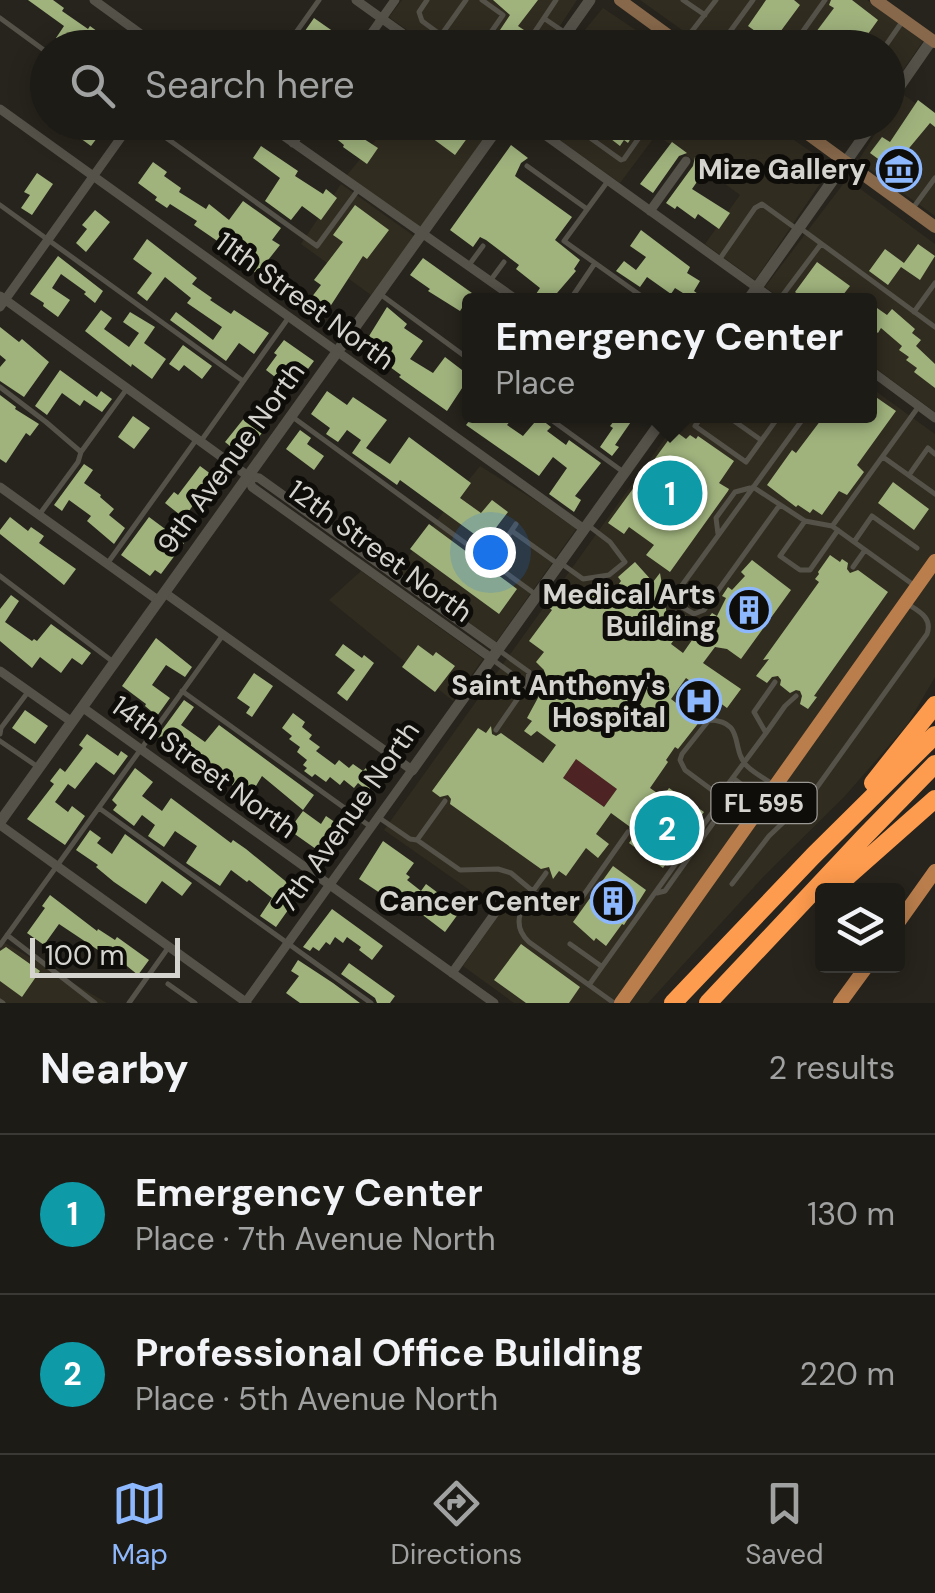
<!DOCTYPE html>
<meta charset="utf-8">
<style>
body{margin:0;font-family:"DM Sans",sans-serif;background:#2a2823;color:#f1f3f6}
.controls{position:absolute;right:30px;bottom:30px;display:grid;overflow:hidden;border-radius:10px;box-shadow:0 5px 25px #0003}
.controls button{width:90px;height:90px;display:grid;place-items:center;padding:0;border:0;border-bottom:2px solid #3b3935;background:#1d1b16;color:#f1f3f6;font:50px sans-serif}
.scale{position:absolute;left:30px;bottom:25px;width:150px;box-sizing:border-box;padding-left:10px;border:5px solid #d6d4cf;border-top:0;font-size:28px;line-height:35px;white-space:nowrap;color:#d6d4cf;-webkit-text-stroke:8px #0f0d0a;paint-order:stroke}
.you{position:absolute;left:490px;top:552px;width:35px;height:35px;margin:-25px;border:8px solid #fff;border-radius:50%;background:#1a73e8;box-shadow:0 0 0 15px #1a73e833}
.badge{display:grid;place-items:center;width:65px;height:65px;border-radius:50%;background:#8eb8fd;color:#fff;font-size:32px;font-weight:700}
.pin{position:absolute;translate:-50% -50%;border:5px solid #fff;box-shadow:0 2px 10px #0006}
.popup{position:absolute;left:462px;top:293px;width:415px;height:130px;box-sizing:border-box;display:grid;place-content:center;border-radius:10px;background:#1d1b16;filter:drop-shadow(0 2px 8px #0005);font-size:32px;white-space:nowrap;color:#a0a1a1}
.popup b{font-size:38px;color:#f1f3f6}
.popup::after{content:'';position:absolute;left:50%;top:100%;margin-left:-20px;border:20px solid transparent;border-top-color:#1d1b16}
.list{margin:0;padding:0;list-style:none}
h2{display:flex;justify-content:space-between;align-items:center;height:130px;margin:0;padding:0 40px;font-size:42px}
h2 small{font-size:32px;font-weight:400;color:#a0a1a1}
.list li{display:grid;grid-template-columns:65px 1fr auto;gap:30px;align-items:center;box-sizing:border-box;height:160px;padding:0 40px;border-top:2px solid #3b3935}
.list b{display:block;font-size:38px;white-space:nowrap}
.list p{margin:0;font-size:32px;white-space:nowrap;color:#a0a1a1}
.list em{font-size:32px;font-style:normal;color:#a0a1a1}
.icon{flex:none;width:55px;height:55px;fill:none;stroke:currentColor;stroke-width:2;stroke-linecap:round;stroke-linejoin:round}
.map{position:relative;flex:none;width:935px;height:1003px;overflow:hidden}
.search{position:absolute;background:#1d1b16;box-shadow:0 5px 25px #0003;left:30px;right:30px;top:30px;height:110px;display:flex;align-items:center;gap:25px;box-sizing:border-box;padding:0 35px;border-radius:55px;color:#a0a1a1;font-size:38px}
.sheet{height:450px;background:#1d1b16}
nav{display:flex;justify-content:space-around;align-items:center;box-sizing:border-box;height:140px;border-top:2px solid #3b3935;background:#1d1b16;font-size:28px;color:#a0a1a1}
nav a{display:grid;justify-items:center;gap:5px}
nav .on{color:#8eb8fd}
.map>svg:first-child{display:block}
</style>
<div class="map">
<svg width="935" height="1003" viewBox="0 0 935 1003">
<rect width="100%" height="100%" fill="#27241d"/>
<path fill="#312c20" d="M402,0H577L546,47H431L389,17Z
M640,0H867L923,41L888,92V48L706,47Z
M603,8L661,47L570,48Z
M901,93L935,117V216L858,161L882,123L888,122V114Z
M390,123H495L420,228L347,175Z
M536,123H769L832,166L755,280L705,244L740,195L685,154L656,135L620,183Z
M847,179L935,244V412L870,364V300H783L765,287Z
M341,184L414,236L371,295L301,244Z
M870,387L935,434V677L907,725L844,797L765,875L648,1003H514L463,966L501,912L384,830L681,416H870Z
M480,466L541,504L576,529L496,642L377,556L387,548L407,558Z
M361,571L483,659L453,701L329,600Z
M0,940L107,1003H0Z"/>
<path fill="#4d2423" d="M566,751L617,789L604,807L560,775L563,770L567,772L571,766L561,758Z"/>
<path fill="#a0b37d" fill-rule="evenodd" d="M28,0H53L64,8L62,11L88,29L90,26L120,48H82L73,41L69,47L56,38L64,26Z
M493,0H538L518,26L527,32L518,48H488L510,15Z
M766,0H794L800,5L772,43L748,26Z
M831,0H852L878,20L858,48H804L834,8L829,5Z
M314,18L334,32L327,42L321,38L314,48H293Z
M918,100L935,113V127L930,123L905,153L919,163L907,180L870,153L882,137L890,142Z
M58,122H109L91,146Z
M334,122L352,134L356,127L367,134L364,139L378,148L367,164L343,147L344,145L327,131Z
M435,122H448L468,137L455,155L432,138L436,132L431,128Z
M589,122H637L631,131L634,133L628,143L624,140L620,146Z
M672,142L687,153L679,156L653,193L640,184Z
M511,145L528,158L521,163L515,176L572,217L555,240L580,260L574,269L576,271L551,300H545L536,294L540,288L516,269L519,265L486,240L480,237L473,247L450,230Z
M261,146L298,171L295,176L323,194L326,189L337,198L321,220L302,206L291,220L265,201L280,178L253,158Z
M695,157L708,166L692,189L730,213L719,229L698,214L695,219L677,206L675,209L666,203L693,166Z
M153,162L167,172L164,176L181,188L179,192L206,209L209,204L229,220L243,201L281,228L272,240L280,245L257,274L228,252L229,249L194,225L197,221L170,204L167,208L155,200L157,197L138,183Z
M37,173L53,184L32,215L21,208L30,195L24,192Z
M355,205L389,230L367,259L363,256L322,319L290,296L297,287L311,298L321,285L314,280L343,242L333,235Z
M95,210L110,222L86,252L76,243L87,229L82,225Z
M641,230L690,267L687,273L700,281L694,291L706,300H694L675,288L671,294L647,277L640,287L616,271L624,261L636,270L646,257L630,246Z
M147,239L197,278L192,284L212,298L210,300L231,314L234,310L269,333L254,354L239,343L226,361L170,320L176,312L213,340L222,327L187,303L191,298L165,277L147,301L137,293L152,273L133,259Z
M918,244L935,256L920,280L901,267L888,285L869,271L885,249L904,263Z
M58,256L103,291L95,303L84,294L86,292L61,274L52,288L70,300L58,317L43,306L44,303L30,294Z
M423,258L472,293L460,311L428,291L430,289L410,275Z
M817,262L850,286L839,300H806L795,292Z
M387,307L407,324L404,328L423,341L410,359L433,373L445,357L462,370L465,365L470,369V376L447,411L399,377L401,375L375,356L374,358L361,349Z
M877,308L887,315L892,309L915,329L912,333L921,340L916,346L935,364V388L914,372L917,368L906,360L909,357L899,350L902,346L881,328L878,333L870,327V310L873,312Z
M101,310L112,318L104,329L129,347L139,333L123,322L130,312L155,327L144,343L166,359L152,379L132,364L131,367L85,331Z
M0,327L19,342L22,339L49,362L24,397L0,381V367L6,360L0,355Z
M284,340L314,361L292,390L266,370L277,355L274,353Z
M183,345L212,366L202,379L184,365L179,371L169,364Z
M60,370L97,397L101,391L112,399L102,412L84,400L80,406L62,393L47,415L35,406Z
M327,391L347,405L353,397L387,420L366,448L390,464L409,437L471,483L460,498L481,513L492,500L508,512L485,542L400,480L397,485L352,453L361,440L347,430L338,442L326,434L330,428L311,414Z
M870,393L896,411L857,465L864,472L847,495L839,491L822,515L813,509L810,513L798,505L796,507L767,485L792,450L796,453L824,416H870Z
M0,395L16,407L15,409L39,424L30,436L26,433L6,463L0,459Z
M133,416L150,428L134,449L118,437Z
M473,416H514L507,425L523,436L540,416L542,420L551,427L547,431L566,445L569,440L601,463L575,496L581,500L574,512L549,494L567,468L553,457L539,476L466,425Z
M606,416H635L615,445L619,447L612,456L600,447L613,428L610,426L614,421Z
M245,417L264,430L244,457L225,442Z
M300,430L311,438L307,444L324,456L314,470L286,449Z
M675,431L686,439L690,435L696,439L698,436L734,461L719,483L729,489L728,491L670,572L646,555L654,545L629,527L624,534L608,523Z
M84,464L93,470L84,483L101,495L100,497L114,509L109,515L125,528L114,544L87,521L91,516L69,500L62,511L54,505Z
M200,466L223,483L214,495L209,491L204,497L201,494L184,518L165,503L174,492L178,495Z
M893,482L929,509L914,530L878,503Z
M10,517L28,531L31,527L44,536L39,543L76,569L64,585L0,534V530Z
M149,517L184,543L161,574L155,570L150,576L121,555Z
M429,524L517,589L499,614L410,549Z
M830,555L840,562L842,559L848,563L847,569L850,573L858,570L888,592L814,696L817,697L808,709L800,704L802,696L800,691L796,690L790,693L780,685L781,680L778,676L772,677L767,683L756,676L769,659L763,660L819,582L815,579L819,574L818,572Z
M752,560L791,590L741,659L727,649L715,647L703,663L741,689L727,708L686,678L671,699L700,721L678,749L675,747L666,760L668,762L650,788L663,797L669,788L704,812L663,868L629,843L637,832L611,813L596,834L609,844L598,858L586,848L566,876L559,871L553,879L549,867L541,869L450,804L451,799L448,795L440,797L432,791L478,728L486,733L491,726L492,734L496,736L501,733L543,763L556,745L537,731L531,736L524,731L532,721L527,718L546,683L544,670L536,662L544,652L529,641L552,610L548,607L560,591L574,602L583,589L587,592L589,589L595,594L598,589L609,598L621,581L618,577L635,562L653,582L660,573L668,621L676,610L689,618L671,644L683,653L697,633L703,632L704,623L712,613L717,616L726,598L722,596L728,587L732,590L745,576L741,572ZM576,759L617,789L604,807L563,778Z
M11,595L19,601L5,622L32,641L34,639L37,641L51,624L91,653L82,665L72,658L61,673L40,657L32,668L0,641V609Z
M156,638L192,667L185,677L166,665L152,685L170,698L157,716L145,706L146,704L122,686Z
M343,644L362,658L364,655L374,663L347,701L337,693L355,670L335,655Z
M418,645L433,656L436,652L455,666L435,692L402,667Z
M254,673L273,686L252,717L246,713L250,707L237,698Z
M184,700L194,707L181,725L205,742L219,725L314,795L303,810L262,776L250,796L227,782L226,785L208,773L207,775L157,737Z
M25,710L48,726L35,744L12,728Z
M293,713L305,722L302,727L312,735L309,739L320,747L316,751L335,765L339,760L349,768L353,764L363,771L367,767L379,776L368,791L358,783L354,788L344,780L340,785L330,777L326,782L315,774L312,777L304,771L307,768L303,765L307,760L297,752L300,747L289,739L292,736L282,728Z
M87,734L118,756L121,751L128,756L114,775L96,762L75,789L68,784L55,802L68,812L72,806L85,816L65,845L27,819L54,784L50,781L60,768L65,772L83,748L79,745Z
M135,768L153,782L142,796L162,811L171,798L231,843L233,840L246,849L289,884L291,881L303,889L276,927L260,916L272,898L249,880L247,882L231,870L220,886L186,863L197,846L175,831L164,847L148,836L155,825L142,815L134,826L113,810L117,805L112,800Z
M303,811L321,824L326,816L345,829L338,840L334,838L323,854L289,830Z
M90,830L101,838L97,843L112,854L125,834L192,883L182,896L162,881L146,904L114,882L96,867L98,865L76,850Z
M383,841L414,863L406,874L410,877L407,880L421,891L426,884L461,910L445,932L394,893L389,899L359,879Z
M613,866L646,890L624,925L622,924L606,946L596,938L594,941L573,922Z
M50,895L97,931L98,929L115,940L117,937L149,960L138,975L117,958L111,966L101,958L104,954L59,924L44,945L27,933L45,908L42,906Z
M332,909L383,946L372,960L359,950L361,947L347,937L343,943L335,937L330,945L326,942L319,951L313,947L310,951L303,947Z
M521,944L580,987L569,1003H526L494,980Z
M6,947L40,971L22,997L0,981V951Z
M298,960L333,983L360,1003H300L286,993L299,976L291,971Z
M349,963L395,996L390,1003H377L375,998L341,974Z"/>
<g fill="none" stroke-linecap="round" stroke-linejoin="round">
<path stroke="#55524a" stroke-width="5" d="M427,0L419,12L422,21L441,35
M683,0L705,15
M0,18L48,53
M545,19L564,32
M682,44L716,0
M285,48L319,0
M432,48L466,0
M480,48L503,15L482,0
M524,48L556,0
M602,48L608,45L614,48
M718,48L753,0
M791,48L825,0
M884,48L902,22
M144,122L317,246L358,190
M397,122L410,132L417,134L427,122
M568,122L621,160L624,159L650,122
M527,166L587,209
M608,181L564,241L647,300
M0,205L243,381
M913,208L935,178
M800,228L935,327
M719,260L755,208L762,204L798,230
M469,265L483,246
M490,281L504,262
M380,294L470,360
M570,300L595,263
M779,300L821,244
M914,312L935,283
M0,387L46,422L81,452L78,462L39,515
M546,416L622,471
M702,416L695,426L746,462L779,416
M727,416L761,440
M294,418L535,594
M201,441L289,317
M81,452L126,390
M883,457L935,494
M909,475L928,448L935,454
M753,487L805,521L832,526L915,586
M779,506L704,610L694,614L682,607L677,599L680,588L805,416
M805,521L780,556L800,570H810L838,530
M833,525L919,406
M512,531L558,564
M718,534L716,518L735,492L750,488
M854,542L872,516L917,548
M497,552L516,524
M107,564L196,440
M562,564L583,579L609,575L625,562L610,542L589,526
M853,567L865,550
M0,576L112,661
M493,660L519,679V696
M775,682L754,712L766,733L785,706L796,696
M182,691L371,827
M496,730L527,685L529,672L500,651
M0,734L1,728L28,692
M0,741L38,767
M733,778L763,800
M774,790L799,809
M720,796L685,770L680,760L682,754L709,720C746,721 730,749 747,766C754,773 765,779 774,785
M445,801L417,840L460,870L498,869L511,873L553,908L563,913L571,911L576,906L628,832
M770,801L791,816
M99,808L371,1003
M378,817L410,839L417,840
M546,873C532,894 504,919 529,942L614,1003
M732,884L769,836L810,797L927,634C933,617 918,611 906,603
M657,893L665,891L716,819L717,807
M7,935L95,1003
M570,944L601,966
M0,945L223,635
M168,984L195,1003
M589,985L717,806V799L766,733
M0,1001L3,1003
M129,1003L168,948"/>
<path stroke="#55524a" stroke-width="9" d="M94,0L160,48
M356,0L423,48
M361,48L395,0
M0,109L584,529
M264,122L517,300
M527,122L774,300
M293,143L308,122
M650,211L686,161
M0,296L248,476L259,478L498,649
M0,307L132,122
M870,370L935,418
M248,476L252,487L491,658
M0,487L159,601
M165,593L412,770L245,1003
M0,671L72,722
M82,707L494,1003
M0,825L247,1003
M452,973L505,899"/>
<path stroke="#55524a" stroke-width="11" d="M556,48L590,0
M888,103L931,41
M748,300L874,122
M412,770L665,416
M0,822L502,122"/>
<path stroke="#87684b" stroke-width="12" d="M620,0L686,48
M876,0L935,42
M791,122L935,227"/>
<path stroke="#ba7e4c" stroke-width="14" d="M898,923L935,871
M621,1003L935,561
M840,1003L867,966"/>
<path stroke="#fd9b4e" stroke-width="18" d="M873,783L935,705
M831,891L935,799
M673,1003L813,856L935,735
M708,1003L864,837L935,764"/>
</g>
<defs>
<symbol id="museum-ring" viewBox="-11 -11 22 22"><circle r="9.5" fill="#0f0d0a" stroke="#8eb8fd" stroke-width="1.5"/><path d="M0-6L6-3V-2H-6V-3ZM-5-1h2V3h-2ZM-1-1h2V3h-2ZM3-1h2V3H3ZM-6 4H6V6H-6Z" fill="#8eb8fd"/></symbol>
<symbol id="building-ring" viewBox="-11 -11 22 22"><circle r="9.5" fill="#0f0d0a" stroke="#8eb8fd" stroke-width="1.5"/><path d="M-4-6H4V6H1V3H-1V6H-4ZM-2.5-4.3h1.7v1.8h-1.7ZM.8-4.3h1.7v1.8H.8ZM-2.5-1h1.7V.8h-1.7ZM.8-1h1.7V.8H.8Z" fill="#8eb8fd"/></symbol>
<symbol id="hospital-ring" viewBox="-11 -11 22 22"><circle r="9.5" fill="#0f0d0a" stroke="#8eb8fd" stroke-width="1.5"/><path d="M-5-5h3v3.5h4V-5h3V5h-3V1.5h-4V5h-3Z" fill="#8eb8fd"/></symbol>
</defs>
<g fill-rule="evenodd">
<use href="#museum-ring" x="874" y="144" width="50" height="50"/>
<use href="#building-ring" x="724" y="585" width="50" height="50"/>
<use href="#hospital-ring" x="674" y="676" width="50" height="50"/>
<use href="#building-ring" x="588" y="876" width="50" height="50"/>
</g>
<g text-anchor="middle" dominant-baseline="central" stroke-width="10" stroke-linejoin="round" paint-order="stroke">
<rect fill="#0f0d0a" stroke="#9a9894" stroke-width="2.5" x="711.5" y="783" width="105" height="40" rx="8"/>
<g font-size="25" font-weight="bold" fill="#d6d4cf">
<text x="764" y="803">FL 595</text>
</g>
<g font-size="28" font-weight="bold" fill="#d6d4cf" stroke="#0f0d0a" text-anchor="end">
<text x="866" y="169">Mize Gallery</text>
<text x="716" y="594">Medical Arts<tspan x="716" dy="32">Building</tspan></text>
<text x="666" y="685">Saint Anthony's<tspan x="666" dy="32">Hospital</tspan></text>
<text x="580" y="901">Cancer Center</text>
</g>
<g font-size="28" fill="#d6d4cf" stroke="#0f0d0a">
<text transform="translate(305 301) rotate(36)">11th Street North</text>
<text transform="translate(231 458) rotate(-54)">9th Avenue North</text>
<text transform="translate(380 551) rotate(36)">12th Street North</text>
<text transform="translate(204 767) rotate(36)">14th Street North</text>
<text transform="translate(348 817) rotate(-55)">7th Avenue North</text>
</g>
</g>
</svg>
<div class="controls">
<button><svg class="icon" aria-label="layers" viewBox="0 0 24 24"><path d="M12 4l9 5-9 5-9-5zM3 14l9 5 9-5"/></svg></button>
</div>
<div class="scale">100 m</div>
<div class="you"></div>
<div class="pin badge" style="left:670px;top:493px;background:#0f9aa8">1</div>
<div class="popup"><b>Emergency Center</b>Place</div>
<div class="pin badge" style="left:667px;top:828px;background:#0f9aa8">2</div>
<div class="search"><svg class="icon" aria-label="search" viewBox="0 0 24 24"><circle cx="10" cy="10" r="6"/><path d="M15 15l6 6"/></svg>Search here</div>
</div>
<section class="sheet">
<h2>Nearby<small>2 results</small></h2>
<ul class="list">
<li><span class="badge" style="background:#0f9aa8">1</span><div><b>Emergency Center</b><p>Place · 7th Avenue North</p></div><em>130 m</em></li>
<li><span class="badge" style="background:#0f9aa8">2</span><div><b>Professional Office Building</b><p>Place · 5th Avenue North</p></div><em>220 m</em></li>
</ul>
</section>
<nav>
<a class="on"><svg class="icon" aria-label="map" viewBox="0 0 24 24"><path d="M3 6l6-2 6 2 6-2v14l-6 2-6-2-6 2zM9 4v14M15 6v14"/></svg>Map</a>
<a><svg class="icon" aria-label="directions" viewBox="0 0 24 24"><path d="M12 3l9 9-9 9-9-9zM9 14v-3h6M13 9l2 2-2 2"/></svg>Directions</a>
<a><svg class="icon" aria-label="saved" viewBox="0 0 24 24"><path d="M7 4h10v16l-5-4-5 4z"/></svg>Saved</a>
</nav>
